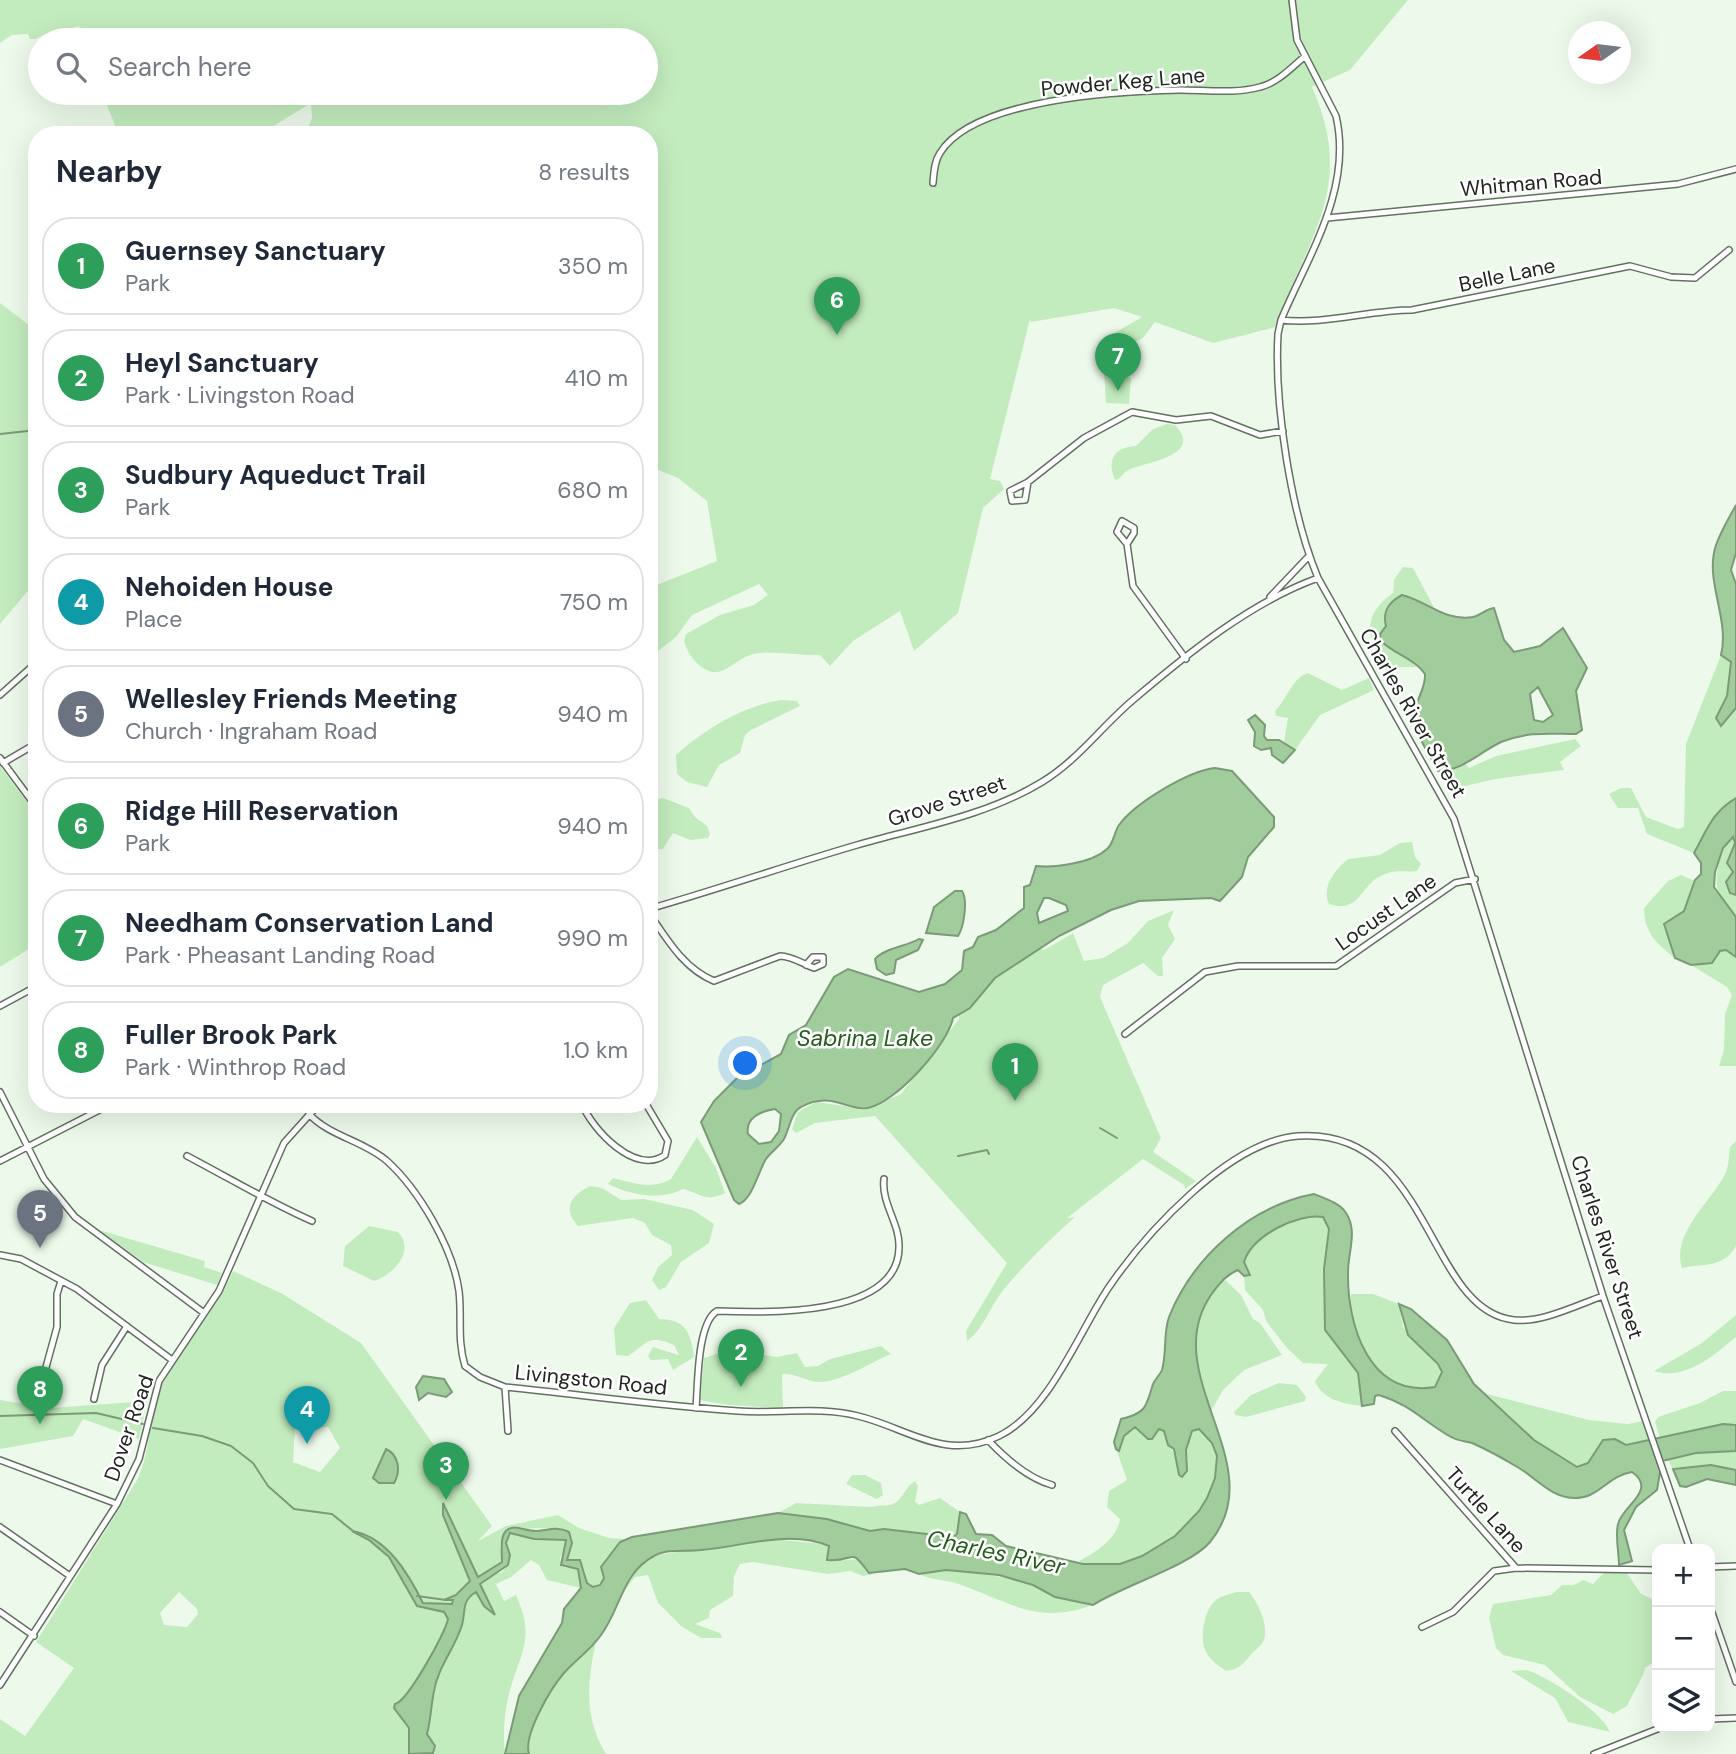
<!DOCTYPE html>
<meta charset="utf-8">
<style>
body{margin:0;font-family:"DM Sans",sans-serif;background:#f6f6f7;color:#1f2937}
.controls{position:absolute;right:21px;bottom:21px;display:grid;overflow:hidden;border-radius:14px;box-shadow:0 7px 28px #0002}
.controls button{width:63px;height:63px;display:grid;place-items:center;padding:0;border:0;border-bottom:2px solid #e0e1e3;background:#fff;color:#1f2937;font:35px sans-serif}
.compass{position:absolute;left:1568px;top:21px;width:63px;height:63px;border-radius:50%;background:#fff;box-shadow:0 7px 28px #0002;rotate:256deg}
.you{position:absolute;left:746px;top:1064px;width:24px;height:24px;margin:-18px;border:5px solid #fff;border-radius:50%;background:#1a73e8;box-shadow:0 0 0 10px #1a73e833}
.badge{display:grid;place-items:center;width:46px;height:46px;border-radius:50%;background:#287720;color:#fff;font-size:23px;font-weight:700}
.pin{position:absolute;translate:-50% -58px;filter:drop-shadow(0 2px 4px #0008)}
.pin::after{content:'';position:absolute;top:37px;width:24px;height:21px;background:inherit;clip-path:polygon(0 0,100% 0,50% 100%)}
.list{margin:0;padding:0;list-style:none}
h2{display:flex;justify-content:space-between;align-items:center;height:91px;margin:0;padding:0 28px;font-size:30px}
h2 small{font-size:23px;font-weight:400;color:#747a83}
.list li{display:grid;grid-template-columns:46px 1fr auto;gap:21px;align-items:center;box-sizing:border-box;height:98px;margin:0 14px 14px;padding:0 14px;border:2px solid #e0e1e3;border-radius:28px}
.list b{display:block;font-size:26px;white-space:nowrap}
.list p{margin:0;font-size:23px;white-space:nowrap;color:#747a83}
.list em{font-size:23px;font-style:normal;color:#747a83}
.icon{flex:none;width:38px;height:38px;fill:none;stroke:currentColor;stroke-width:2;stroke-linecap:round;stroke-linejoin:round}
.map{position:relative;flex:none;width:1736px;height:1754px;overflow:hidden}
.search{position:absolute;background:#fff;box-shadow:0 7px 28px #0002;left:28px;top:28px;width:630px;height:77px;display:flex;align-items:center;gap:18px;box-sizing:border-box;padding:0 24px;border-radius:38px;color:#747a83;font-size:26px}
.panel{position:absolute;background:#fff;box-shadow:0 7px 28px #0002;left:28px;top:126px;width:630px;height:987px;border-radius:28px}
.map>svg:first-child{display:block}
</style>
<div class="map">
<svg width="1736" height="1754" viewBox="0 0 1736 1754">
<rect width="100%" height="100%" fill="#edfaeb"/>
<path fill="#c3ecbe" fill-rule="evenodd" d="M0,0H1408L1350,70L1312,87C1357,189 1307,236 1276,327L1213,343L1155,322L1142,339L1111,352L1105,347L1106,338L1142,317L1114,308L1031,322L1030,319L990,479L1000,481L1004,489L983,508L958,613L914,651L900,611L853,641L830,666L820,655C800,656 779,651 759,653C745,654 736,664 724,670C706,679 688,657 684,641L686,634L720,615L754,605L768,595L759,584L692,615L676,637L649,658V588L717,561L707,501L678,478L649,466V135H333L331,131L330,135H305L312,118L311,103L259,135H119L102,93H646V40H84L79,26C64,31 47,31 36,39H30L28,34L12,35L0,43Z
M0,303L37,331V580L0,624Z
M1104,370L1131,378L1129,404L1106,403Z
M1167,424L1175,425C1206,457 1142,462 1127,471C1121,474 1122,479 1115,480C1106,459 1115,447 1136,446L1153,429Z
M1403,567L1413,568L1437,613L1412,598L1387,626L1384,630C1393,659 1403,648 1416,667H1382C1368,635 1361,616 1393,593L1394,580Z
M1721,655L1731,662L1727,696L1719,712L1723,724L1736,708V798C1713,812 1707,831 1694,853L1647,834L1638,808H1618L1609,794L1621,788H1631L1646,817L1678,829L1684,827L1686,744Z
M1308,673L1342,690L1369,678L1374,690L1320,715L1295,750L1284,742L1288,718L1276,716L1275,711C1287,699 1292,678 1308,673Z
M781,700L797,701L800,706L751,730L745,735L740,753L719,765L707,787L687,782L677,774L676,755C705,729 742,706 781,700Z
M1575,739L1581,746L1560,762L1564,770L1495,779L1449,790L1438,771L1465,764L1469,768L1496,756Z
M0,766L37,816V944L0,967Z
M663,798L689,808L695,817L707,826L710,834L708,838L690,840L673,833L663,849L649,850V801Z
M1733,837L1735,843L1728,858L1733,873L1727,879L1736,895V917C1715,899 1713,881 1721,855C1724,847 1725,841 1733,837Z
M1412,842L1415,857L1421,864L1417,871C1401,873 1396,868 1379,877C1361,886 1359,914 1329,904C1321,887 1335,870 1348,859L1380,855L1400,843Z
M1681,875L1695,881L1684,911L1667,935L1675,958C1657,944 1644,933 1644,908L1668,881Z
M1174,910L1168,925L1175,939L1162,958L1163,976H1158L1143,963L1103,985L1100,997L1161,1138L1153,1152L1196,1181L1185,1189L1184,1185L1143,1159L1067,1218L1075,1217C1050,1239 1027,1262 1005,1288C991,1304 984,1329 967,1341L966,1331L1007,1263L875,1116L815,1123L796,1133L792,1129L798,1112L816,1102L866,1109L901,1094L959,1019V1010L996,974L1037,948L1044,950L1073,933L1084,961L1103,958L1128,943L1148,921Z
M1726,950L1736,957V1066H1719L1724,1050L1725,1014L1732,995L1727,987L1691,965L1714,961L1720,951Z
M697,1137L716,1168L725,1193C706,1203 700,1193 683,1189C660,1201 631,1195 608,1184L613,1178C634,1183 651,1190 671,1179Z
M1736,1141V1246C1723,1269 1703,1263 1682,1268C1671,1233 1711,1202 1725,1174C1729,1166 1729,1156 1730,1147Z
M590,1186L602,1188L621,1200L644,1199L693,1210L714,1224L709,1243L681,1262L666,1287L659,1290L652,1280L658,1267L672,1255L671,1245L652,1235L645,1223L633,1218L578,1226C562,1209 571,1195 590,1186Z
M1309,1216L1323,1217L1329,1229L1324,1269L1333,1341L1358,1373L1362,1406C1345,1404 1322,1400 1315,1381L1328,1364L1303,1363L1287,1348L1266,1321L1263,1310L1245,1290L1244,1276L1251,1274L1244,1262C1252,1238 1286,1222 1309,1216Z
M369,1226L398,1232C416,1251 393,1275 374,1281L343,1266L345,1246Z
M99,1230L205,1261L204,1267L222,1273L217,1285L143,1262Z
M233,1271L281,1293L361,1343L492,1526L478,1541L506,1526L558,1515L579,1528L609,1538L625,1539L605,1559L602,1582L593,1587L587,1583L585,1571L577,1559L567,1560L572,1543L562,1529C544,1527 521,1528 504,1533L500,1546L503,1562L490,1572L501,1573C518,1555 500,1548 510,1533L534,1539H563L568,1543L560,1558L562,1567L579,1569L581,1588L547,1580L539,1565L531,1560L511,1577L496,1584L504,1601L516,1595C536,1639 520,1652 509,1694C504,1714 503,1734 505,1754H0V1719L25,1736L74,1668L36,1642L137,1480C152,1451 147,1415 161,1386C182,1346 214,1313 233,1271ZM328,1427L340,1448L320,1472L293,1462L295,1429ZM179,1592L197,1609L198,1614L187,1627L164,1625L160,1613Z
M1225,1280L1241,1295L1253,1319L1260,1323L1282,1355L1244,1370L1223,1390L1210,1413C1196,1369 1183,1311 1225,1280Z
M1351,1294H1373L1399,1304L1403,1327L1441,1369L1436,1387C1423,1389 1406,1389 1394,1383C1367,1371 1347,1321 1351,1294Z
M646,1300L659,1319C686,1319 691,1333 694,1357L673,1370L668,1359L651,1360L648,1356L653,1347L679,1355L674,1345C647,1334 648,1343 628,1356L616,1355L614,1328L630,1303Z
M1736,1315V1337C1713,1356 1685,1381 1654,1371L1702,1343Z
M881,1346L891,1354C871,1362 842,1382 819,1382C805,1381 796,1373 782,1374L783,1408L728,1405L700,1400L704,1358L722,1352L736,1358L762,1355L777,1357L797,1353L805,1367L818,1366L830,1359Z
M1279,1383L1297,1385L1306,1397L1305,1401L1246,1417L1235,1415L1234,1412L1251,1395Z
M1723,1391H1736V1425L1723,1424L1660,1438L1655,1422L1658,1417L1700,1403Z
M1487,1394L1589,1420L1628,1424L1643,1421L1649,1440L1626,1445L1615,1439L1599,1446L1588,1463L1577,1467L1542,1447Z
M0,1400L52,1408L147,1401L139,1439L83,1419L73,1436L0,1449Z
M1135,1427L1144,1436L1159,1429L1164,1431L1176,1458L1188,1462L1186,1450L1192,1431L1199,1428C1206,1436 1215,1444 1217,1455C1225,1502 1163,1555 1121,1564C1108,1567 1096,1565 1083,1564L1079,1561C1096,1552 1117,1539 1120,1519L1107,1507L1109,1491L1127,1480L1116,1449L1119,1450L1124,1436Z
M1736,1451V1470L1709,1465L1673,1469L1668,1460L1696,1453Z
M852,1475H865L881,1483L883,1495L877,1499L846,1484Z
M915,1481L918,1486L915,1501L919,1505L940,1498L960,1512L957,1535L918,1534L884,1529L870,1531L827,1519L778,1513L796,1503L871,1507C879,1504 888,1507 895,1503C903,1498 906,1486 915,1481Z
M771,1539L824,1544L830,1548L827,1553L831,1561L861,1559L867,1571L874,1574L863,1576L850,1571L828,1574L753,1562L740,1564L734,1576L733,1596L710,1610L709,1618L695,1624L720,1633L722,1638H701L681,1626L658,1603L648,1575L635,1577L623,1592L632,1573L656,1555Z
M946,1570C975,1574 1004,1575 1032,1585C1053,1592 1070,1603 1093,1605C1038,1625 1012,1603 961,1585C947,1579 932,1581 919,1574Z
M1604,1573H1627L1641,1594L1657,1601V1660L1645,1668C1645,1674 1631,1697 1627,1706L1613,1714L1580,1697L1545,1665L1503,1655L1496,1648L1489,1618L1493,1604L1551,1595L1562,1585H1574L1583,1580L1593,1584Z
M1237,1592H1249C1258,1603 1269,1625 1264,1640C1261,1647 1253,1651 1249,1657C1241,1666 1239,1669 1226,1671C1219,1666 1210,1660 1206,1652C1199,1639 1204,1609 1216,1600C1221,1596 1230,1594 1237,1592Z
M596,1642C587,1682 584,1718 606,1754H529C523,1735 550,1689 563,1673C573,1661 587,1655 596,1642Z
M1526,1670C1546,1675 1604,1713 1610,1732L1568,1722L1555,1698L1511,1671Z"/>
<path fill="#a1cc9c" stroke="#7b9a77" stroke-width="2" fill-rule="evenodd" d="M1736,505V553L1731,570L1736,584V708L1721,726L1716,718L1727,696L1731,662L1721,655C1730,618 1704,581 1716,545C1721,531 1729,518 1736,505Z
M1402,595C1427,601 1445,622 1473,617C1481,615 1486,609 1494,608L1504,640L1514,652L1540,646L1563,628L1587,668L1576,691L1582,730L1576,734C1550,734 1528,731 1501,742C1480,752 1462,771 1438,771C1429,751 1412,734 1415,711C1417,697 1426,688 1425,674C1415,659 1394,654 1381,641L1380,634L1386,626C1382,611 1389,602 1402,595ZM1538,687L1553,715L1543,722L1534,720L1530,694Z
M1255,715L1265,725L1264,736L1267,740H1279L1295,750L1283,763L1272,755L1271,748L1261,750L1254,746L1255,732L1248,720Z
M1215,768L1232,771L1274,817V827L1248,857L1242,877L1220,901L1211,898L1139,901L1111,910L1059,936L995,978L970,1008L953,1018C948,1044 897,1102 868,1108C849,1112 831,1090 801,1107C791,1112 789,1130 784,1139C779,1147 771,1152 766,1159C758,1172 753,1198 739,1204L734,1200L701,1122L714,1101L737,1078L781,1054L789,1035L806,1025L834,977L848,969L919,992L945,984L962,970L964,951L973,947L978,937L996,930L1024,908V887L1030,885L1036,866C1055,868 1092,863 1107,849C1114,843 1114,832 1119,825C1135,803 1188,771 1215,768ZM1049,898L1066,905L1068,911L1039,923L1037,913L1044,898ZM775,1109L781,1114L779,1131L771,1142L759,1144L748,1134C745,1118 761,1111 775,1109Z
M1736,798V895L1730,893L1726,882L1733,872L1727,863L1735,843L1733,837L1723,848L1715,872L1714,887L1736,917V957L1726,950L1720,951L1712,963L1691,965L1675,958L1664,924L1684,911L1695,880L1701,874V863L1694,853C1707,830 1712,812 1736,798Z
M955,891H962C968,900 964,927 958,936L926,933L934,907Z
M919,939L923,940L918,950L896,960L894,973L886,975L877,969L875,959C883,949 907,946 919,939Z
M1314,1194C1324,1198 1340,1203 1346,1213C1358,1231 1348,1252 1348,1272C1347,1325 1369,1398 1435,1387L1442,1372L1438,1364L1408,1335L1399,1304L1411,1309L1447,1340L1474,1384L1534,1440L1577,1467L1588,1463L1603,1440L1615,1439L1626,1445L1723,1424L1736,1425V1451L1696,1453L1662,1461L1657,1490L1636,1507L1624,1530L1632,1561L1619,1565C1619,1553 1615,1536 1618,1524C1622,1506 1658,1490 1632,1472C1609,1475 1598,1499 1575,1498C1552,1498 1537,1479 1519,1468C1504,1459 1488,1450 1472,1443C1465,1441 1458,1441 1451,1437C1423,1421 1411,1405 1379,1395L1375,1396L1374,1404L1362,1406L1358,1373L1325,1330L1324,1269L1329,1229L1323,1217C1297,1213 1252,1236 1244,1262L1250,1275L1244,1276L1238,1270C1227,1274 1217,1286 1211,1295C1156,1375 1274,1465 1210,1542C1190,1566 1124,1585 1093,1605L1055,1597L1033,1585L999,1575L946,1570L919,1574L905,1569L869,1573C848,1545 858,1562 827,1560L829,1546C789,1529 741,1547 701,1550C686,1552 668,1548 654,1556C622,1573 621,1608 601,1635C590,1651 576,1659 564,1673C551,1688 523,1735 529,1754H505L519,1696L562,1623L564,1609L581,1588L578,1569L561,1565L566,1540L534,1539L510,1533L506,1543L510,1555L508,1565L480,1584L495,1615L484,1606L476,1592C461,1601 466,1611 462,1625C455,1648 438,1667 434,1691C431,1705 431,1719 427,1734L435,1746L433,1753L409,1754V1728L394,1708L395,1704C407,1702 446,1632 448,1619L444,1612L417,1606L389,1557L369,1540L352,1531C387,1537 408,1573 423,1603L452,1604L453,1600H444L456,1595L470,1581L443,1515V1503L478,1577L502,1562C502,1550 497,1524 519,1528C524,1529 530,1531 536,1531C548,1530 557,1526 569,1532L572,1543L567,1560H580L587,1583L593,1587L600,1585L604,1578L601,1567L620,1542L632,1537L778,1513L827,1519L870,1531L884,1529L953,1537L957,1534L960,1512L966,1514L976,1534L992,1535L1006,1546L1083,1564H1120L1142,1556L1175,1536L1199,1511L1207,1498L1215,1478L1217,1456L1212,1443L1199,1429L1192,1431L1186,1450L1187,1471L1182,1477L1179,1475L1174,1449L1168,1445L1164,1431L1159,1429L1152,1439H1148L1135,1427L1124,1436L1119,1451L1116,1449L1114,1442L1121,1419C1147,1413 1146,1406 1153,1384C1155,1379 1160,1375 1162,1370C1167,1353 1163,1334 1169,1317C1193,1257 1250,1206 1314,1194Z
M423,1376L444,1379L452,1392L446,1397L428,1393L419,1400L416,1387Z
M386,1449C399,1455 401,1471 394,1483H379L373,1478Z
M1711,1465L1736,1470V1485L1707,1479L1686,1487L1680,1486L1673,1469Z"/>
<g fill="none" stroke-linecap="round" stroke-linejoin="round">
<path stroke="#7b9a77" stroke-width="2" d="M0,434L37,430
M1100,1128L1117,1138
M958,1156L987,1150L989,1154
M0,1416L96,1413L143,1424
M153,1428L202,1436L231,1446L253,1463L268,1486L294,1509L332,1514L353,1531
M417,1596L446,1600"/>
<defs>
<path id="minor" d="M1292,0L1297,40L1336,116C1353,189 1308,256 1281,320L1278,334C1274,405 1291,513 1318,578L1454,819L1603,1296L1690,1549
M933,183C934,173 934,162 940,153C974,98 1122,91 1180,90C1205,90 1236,94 1260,87C1277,83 1290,69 1304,57
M1327,218L1678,184L1736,169
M1281,320C1324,325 1369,310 1412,310L1630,266L1671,277L1695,278L1729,250
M1028,482L1025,500L1012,501L1010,491L1028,482L1084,438L1132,412L1176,420L1211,416L1260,435L1283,431
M1127,544L1134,533V528L1122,521L1117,532L1127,544L1133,586L1186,659
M1270,597L1309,556
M0,695L37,662
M0,758L37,808
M3,763L37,743
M649,909C719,889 788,865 857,845C920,827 986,816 1042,782C1077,761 1102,726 1133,700C1187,654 1251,602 1318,578
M649,913C667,939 683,968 714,981L780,956C792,956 803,964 814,968L823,964V957H813L806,965
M0,1006L37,986
M1125,1034L1205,972L1238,966H1336L1455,883L1475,879
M0,1092L44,1179L75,1217L204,1313
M582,1104C592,1129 635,1176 665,1155L668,1141L646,1104
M309,1114C329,1136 364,1141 387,1161C419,1190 453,1248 459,1291C462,1317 457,1340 465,1366L480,1377L505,1387C583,1395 661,1406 738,1411C777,1414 820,1406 858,1416C908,1428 945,1462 999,1436C1050,1411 1078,1333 1109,1287C1146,1233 1229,1141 1298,1136C1432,1127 1426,1311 1514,1320C1542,1323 1577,1305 1603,1296
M187,1156C229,1178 269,1202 312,1221
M0,1161L111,1104
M0,1255L21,1259L77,1289L172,1360
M505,1387L508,1431
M40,1389L57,1327V1294L61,1281
M94,1399L102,1365L127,1326
M696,1408C698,1384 697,1323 717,1311C764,1313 899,1318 899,1247C900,1224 881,1203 884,1179
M1395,1431L1516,1568L1657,1570
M988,1440C1005,1458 1027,1478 1052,1485
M0,1460L117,1504
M0,1527L70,1576
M1710,1567L1736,1566
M1710,1607L1736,1682
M0,1612L34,1636
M1422,1627L1453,1612L1494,1571L1516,1568
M0,1685L117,1504L139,1459L159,1381L219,1291L284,1143L319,1104
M1710,1719L1736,1718
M1594,1754L1660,1728"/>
</defs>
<use href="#minor" stroke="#647063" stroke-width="8"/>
<use href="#minor" stroke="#fff" stroke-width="5"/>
</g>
<g text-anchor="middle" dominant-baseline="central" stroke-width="5" stroke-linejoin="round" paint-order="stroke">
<g font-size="21" fill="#212620" stroke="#fff">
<text transform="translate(1123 82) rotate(-5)">Powder Keg Lane</text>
<text transform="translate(1531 183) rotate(-5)">Whitman Road</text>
<text transform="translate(1507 275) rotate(-12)">Belle Lane</text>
<text transform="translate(1413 713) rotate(60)">Charles River Street</text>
<text transform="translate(947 801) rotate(-18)">Grove Street</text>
<text transform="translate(1386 912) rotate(-35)">Locust Lane</text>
<text transform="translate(1607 1247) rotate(72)">Charles River Street</text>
<text transform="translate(591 1380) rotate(6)">Livingston Road</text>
<text transform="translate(129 1428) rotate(-71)">Dover Road</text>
<text transform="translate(1486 1510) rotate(48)">Turtle Lane</text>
</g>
<g font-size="23" font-style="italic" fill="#245c1e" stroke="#fff">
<text x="865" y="1038">Sabrina Lake</text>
<text transform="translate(996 1552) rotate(12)">Charles River</text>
</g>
</g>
</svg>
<div class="controls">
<button>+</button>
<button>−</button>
<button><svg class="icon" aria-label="layers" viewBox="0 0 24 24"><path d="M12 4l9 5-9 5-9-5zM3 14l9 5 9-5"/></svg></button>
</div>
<svg class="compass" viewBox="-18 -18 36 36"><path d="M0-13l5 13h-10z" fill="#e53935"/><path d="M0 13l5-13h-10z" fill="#747a83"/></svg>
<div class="you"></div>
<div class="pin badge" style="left:1015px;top:1101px;background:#2e9e5b">1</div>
<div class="pin badge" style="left:741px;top:1387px;background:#2e9e5b">2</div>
<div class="pin badge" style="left:446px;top:1500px;background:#2e9e5b">3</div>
<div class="pin badge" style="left:307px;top:1444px;background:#0f9aa8">4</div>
<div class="pin badge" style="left:40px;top:1248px;background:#6b7280">5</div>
<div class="pin badge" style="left:837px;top:335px;background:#2e9e5b">6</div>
<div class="pin badge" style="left:1118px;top:391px;background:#2e9e5b">7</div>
<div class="pin badge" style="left:40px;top:1424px;background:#2e9e5b">8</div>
<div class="search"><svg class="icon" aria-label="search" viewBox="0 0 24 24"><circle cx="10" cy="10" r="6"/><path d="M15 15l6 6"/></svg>Search here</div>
<section class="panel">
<h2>Nearby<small>8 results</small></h2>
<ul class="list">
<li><span class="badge" style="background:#2e9e5b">1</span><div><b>Guernsey Sanctuary</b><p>Park</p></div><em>350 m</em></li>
<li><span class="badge" style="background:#2e9e5b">2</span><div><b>Heyl Sanctuary</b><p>Park · Livingston Road</p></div><em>410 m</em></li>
<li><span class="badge" style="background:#2e9e5b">3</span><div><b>Sudbury Aqueduct Trail</b><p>Park</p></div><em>680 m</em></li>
<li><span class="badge" style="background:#0f9aa8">4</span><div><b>Nehoiden House</b><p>Place</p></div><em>750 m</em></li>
<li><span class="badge" style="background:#6b7280">5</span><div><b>Wellesley Friends Meeting</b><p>Church · Ingraham Road</p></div><em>940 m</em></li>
<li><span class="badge" style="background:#2e9e5b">6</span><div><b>Ridge Hill Reservation</b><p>Park</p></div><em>940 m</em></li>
<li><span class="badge" style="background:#2e9e5b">7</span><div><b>Needham Conservation Land</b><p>Park · Pheasant Landing Road</p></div><em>990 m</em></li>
<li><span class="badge" style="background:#2e9e5b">8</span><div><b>Fuller Brook Park</b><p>Park · Winthrop Road</p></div><em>1.0 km</em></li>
</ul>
</section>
</div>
